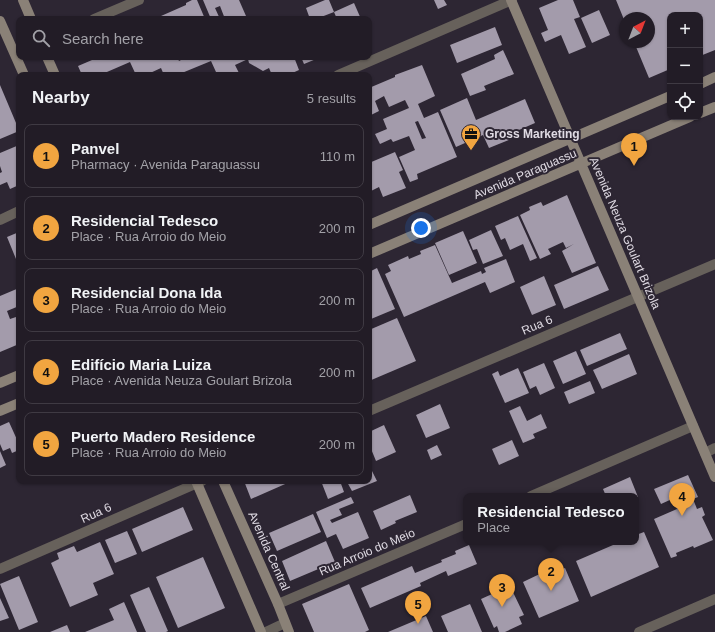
<!DOCTYPE html>
<meta charset="utf-8">
<style>
body{margin:0;font-family:Helvetica,sans-serif;background:#2e2932;color:#f1f3f6}
.controls{position:absolute;right:12px;top:12px;display:grid;overflow:hidden;border-radius:8px;box-shadow:0 1px 3px #0004}
.controls button{width:36px;height:36px;display:grid;place-items:center;padding:0;border:0;border-bottom:1px solid #3f3a43;background:#221c26;color:#f1f3f6;font:20px sans-serif}
.compass{position:absolute;left:619px;top:12px;width:36px;height:36px;border-radius:50%;background:#221c26;box-shadow:0 1px 3px #0004;rotate:42deg}
.you{position:absolute;left:421px;top:228px;width:14px;height:14px;margin:-10px;border:3px solid #fff;border-radius:50%;background:#1a73e8;box-shadow:0 0 0 6px #1a73e833}
.badge{display:grid;place-items:center;width:26px;height:26px;border-radius:50%;background:#f1a540;color:#111;font-size:13px;font-weight:700}
.pin{position:absolute;translate:-50% -33px;filter:drop-shadow(0 1px 2px #0008)}
.pin::after{content:'';position:absolute;top:21px;width:14px;height:12px;background:inherit;clip-path:polygon(0 0,100% 0,50% 100%)}
.popup{position:absolute;left:463px;top:493px;width:176px;height:52px;box-sizing:border-box;display:grid;place-content:center;border-radius:8px;background:#221c26;filter:drop-shadow(0 1px 3px #0005);font-size:13px;white-space:nowrap;color:#a2a1a7}
.popup b{font-size:15px;color:#f1f3f6}
.popup::after{content:'';position:absolute;left:50%;top:100%;margin-left:-8px;border:8px solid transparent;border-top-color:#221c26}
.list{margin:0;padding:0;list-style:none}
h2{display:flex;justify-content:space-between;align-items:center;height:52px;margin:0;padding:0 16px;font-size:17px}
h2 small{font-size:13px;font-weight:400;color:#a2a1a7}
.list li{display:grid;grid-template-columns:26px 1fr auto;gap:12px;align-items:center;box-sizing:border-box;height:64px;margin:0 8px 8px;padding:0 8px;border:1px solid #3f3a43;border-radius:8px}
.list b{display:block;font-size:15px;white-space:nowrap}
.list p{margin:0;font-size:13px;white-space:nowrap;color:#a2a1a7}
.list em{font-size:13px;font-style:normal;color:#a2a1a7}
.icon{flex:none;width:22px;height:22px;fill:none;stroke:currentColor;stroke-width:2;stroke-linecap:round;stroke-linejoin:round}
.map{position:relative;flex:none;width:715px;height:632px;overflow:hidden}
.search{position:absolute;background:#221c26;box-shadow:0 1px 3px #0004;left:16px;top:16px;width:356px;height:44px;display:flex;align-items:center;gap:10px;box-sizing:border-box;padding:0 14px;border-radius:8px;color:#a2a1a7;font-size:15px}
.panel{position:absolute;background:#221c26;box-shadow:0 1px 3px #0004;left:16px;top:72px;width:356px;height:412px;border-radius:8px}
.map>svg:first-child{display:block}
</style>
<div class="map">
<svg width="715" height="632" viewBox="0 0 715 632">
<rect width="100%" height="100%" fill="#2d2633"/>
<path fill="#a39bab" fill-rule="evenodd" d="M192,0H197L205,19H163L161,16L186,5V3Z
M203,0H239L246,16L238,19H225L220,6L215,8L220,19H211Z
M325,0H329L334,12L354,3L361,19H337L334,12L316,19H310L306,8Z
M434,0H444L447,5L438,9Z
M558,0H573L580,17L574,19L586,47L569,54L561,35L545,42L541,33L548,30L539,8Z
M616,0H715V50L700,56V15H670V69L649,78L634,42H649V18H625V22Z
M599,10L610,35L592,43L581,18Z
M495,27L502,45L457,63L450,45Z
M503,50L514,74L484,86L486,90L470,96L461,74L495,59L494,55Z
M99,57H177L179,61L187,57H294L299,70L288,75H272L269,68L263,71L249,63L248,59L235,65L240,75H210L216,72L211,61L177,75H164L161,68L148,74V75H136L130,62L100,75H82L78,66Z
M301,57H321L304,64Z
M422,65L435,96L418,104L424,118L438,112L457,157L417,174L418,179L410,182L399,157L415,150L409,136L393,142L391,139L380,144L375,134L387,129L383,119L409,108L405,100L389,107L384,96L375,101L379,111L369,116V88L395,77V75ZM418,121L426,138L422,139L415,122Z
M0,85L19,130V131L0,139Z
M467,98L476,120L525,99L535,123L512,133L514,138L489,148L483,135L456,147L440,110Z
M19,145V185L10,189L7,182L0,185V173L2,172L0,166V153Z
M395,152L403,170L399,172L406,188L383,197L379,187L369,192V170L372,169L369,163Z
M567,195L596,263L572,273L562,251L574,244L566,248L563,242L548,249L551,254L540,259L520,215L530,210L529,207L541,202L543,206Z
M518,216L537,258L530,261L523,244L510,250L505,238L501,240L495,226Z
M491,230L503,256L483,264L477,249L473,250L469,240Z
M463,231L477,263L449,275L435,243Z
M19,232V258L16,259L7,237Z
M435,245L452,283L481,271L482,274L486,272L484,268L506,259L515,282L490,293L485,282L404,317L385,274L391,271L388,265L408,256L409,259L421,254L420,251Z
M598,266L609,290L564,309L554,285Z
M377,268L395,309L371,319L369,314V272Z
M544,276L556,305L532,315L520,287Z
M19,288V306L7,311L10,319L19,316V344L0,352V296Z
M397,318L416,361L369,381V330Z
M620,333L627,349L587,366L580,350Z
M576,351L586,374L563,384L553,361Z
M629,354L637,374L602,389L593,370Z
M544,363L555,388L540,395L536,386L530,389L523,372Z
M518,368L529,393L505,403L492,374L498,371L500,376Z
M590,381L595,393L569,404L564,392Z
M440,404L450,428L426,438L416,415Z
M520,406L527,421L541,414L547,428L533,434L535,438L523,443L509,411Z
M9,422L19,444V450L12,453L10,448L3,451L0,444V426Z
M384,425L396,452L376,461L369,444V432Z
M512,440L519,456L499,465L492,449Z
M437,445L442,455L431,460L427,450Z
M0,451L6,465L0,468Z
M372,471L377,481L352,491L347,482L369,481V472Z
M688,475L698,497L693,499L697,509L702,507L705,515L702,517L713,540L694,548L693,546L676,553L677,556L671,558L654,519L677,509L672,499L661,504L654,489Z
M630,477L638,497L636,498V496H606L603,489Z
M244,481H292L251,499Z
M321,481H340L344,492L328,499Z
M410,495L417,512L395,521L396,523L381,530L373,511Z
M351,497L354,503L339,509L342,515L330,520L332,523L358,512L369,538L343,549L336,534L327,538L316,512Z
M183,507L193,530L142,552L132,529Z
M313,514L321,532L277,551L269,533Z
M127,531L137,554L115,563L105,540Z
M644,532L659,567L591,597L576,561L620,542H636V535Z
M326,541L335,562L290,581L282,561Z
M100,542L114,574L93,583L98,595L70,607L51,563L59,559L57,553L74,546L77,552Z
M469,545L477,564L448,576L446,571L420,583L421,586L370,608L361,588L412,566L415,573L442,562L441,560L456,554L455,551Z
M203,557L225,608L178,628L156,577Z
M552,567L555,572L565,568L579,601L539,618L523,582L546,571V570Z
M19,576L38,622L19,630L0,584Z
M349,584L369,630L365,632H314L302,604Z
M510,586L524,615L519,617L522,624L505,632H499L497,626L494,628L481,599Z
M149,587L168,631L166,632H146L130,595Z
M0,598L9,618L0,621Z
M124,602L137,632H85L114,620L109,609Z
M470,604L482,632H448L441,616Z
M426,616L433,632H388Z
M67,625L70,632H50Z"/>
<g fill="none" stroke-linecap="round" stroke-linejoin="round">
<path stroke="#67615b" stroke-width="10" d="M94,19L139,0
M338,75L512,0
M0,220L19,211
M369,411L715,264
M705,453L715,448
M531,496L693,426
M0,569L202,481
M278,604L466,524
M266,632L285,623
M639,632L715,599"/>
<path stroke="#8a8177" stroke-width="10" d="M23,0L31,19
M511,0L715,477
M0,21L24,75
M47,57L55,75
M700,84L715,77
M700,113L715,107
M369,225L670,96
M369,254L690,117
M0,383L19,375
M0,411L19,403
M196,481L261,632
M223,481L278,604L289,632"/>
</g>
<defs>
<symbol id="office-pin" viewBox="-11 -11 22 30"><path d="M0 17L-7.5 6A9.5 9.5 0 1 1 7.5 6Z" fill="#f1a540" stroke="#2d2633"/><path d="M-6-3h4V-5.5h4V-3h4V5H-6ZM-1-4.5V-3h2v-1.5ZM-6 0V1H6V0Z" fill="#111"/></symbol>
</defs>
<g fill-rule="evenodd">
<use href="#office-pin" x="460" y="123" width="22" height="30"/>
</g>
<g text-anchor="middle" dominant-baseline="central" stroke-width="4" stroke-linejoin="round" paint-order="stroke">
<g font-size="12" font-weight="bold" fill="#e0dbe4" stroke="#2d2633" text-anchor="start">
<text x="485" y="134">Gross Marketing</text>
</g>
<g font-size="12" fill="#e0dbe4" stroke="#2d2633">
<text transform="translate(525 174) rotate(-23)">Avenida Paraguassu</text>
<text transform="translate(625 233) rotate(67)">Avenida Neuza Goulart Brizola</text>
<text transform="translate(537 325) rotate(-23)">Rua 6</text>
<text transform="translate(96 513) rotate(-24)">Rua 6</text>
<text transform="translate(269 551) rotate(66)">Avenida Central</text>
<text transform="translate(367 552) rotate(-23)">Rua Arroio do Meio</text>
</g>
</g>
</svg>
<div class="controls">
<button>+</button>
<button>−</button>
<button><svg class="icon" aria-label="locate" viewBox="0 0 24 24"><circle cx="12" cy="12" r="6"/><path d="M12 2v4M12 18v4M2 12h4M18 12h4"/></svg></button>
</div>
<svg class="compass" viewBox="-18 -18 36 36"><path d="M0-13l5 13h-10z" fill="#e53935"/><path d="M0 13l5-13h-10z" fill="#a2a1a7"/></svg>
<div class="you"></div>
<div class="pin badge" style="left:634px;top:166px">1</div>
<div class="pin badge" style="left:551px;top:591px">2</div>
<div class="popup"><b>Residencial Tedesco</b>Place</div>
<div class="pin badge" style="left:502px;top:607px">3</div>
<div class="pin badge" style="left:682px;top:516px">4</div>
<div class="pin badge" style="left:418px;top:624px">5</div>
<div class="search"><svg class="icon" aria-label="search" viewBox="0 0 24 24"><circle cx="10" cy="10" r="6"/><path d="M15 15l6 6"/></svg>Search here</div>
<section class="panel">
<h2>Nearby<small>5 results</small></h2>
<ul class="list">
<li><span class="badge">1</span><div><b>Panvel</b><p>Pharmacy · Avenida Paraguassu</p></div><em>110 m</em></li>
<li><span class="badge">2</span><div><b>Residencial Tedesco</b><p>Place · Rua Arroio do Meio</p></div><em>200 m</em></li>
<li><span class="badge">3</span><div><b>Residencial Dona Ida</b><p>Place · Rua Arroio do Meio</p></div><em>200 m</em></li>
<li><span class="badge">4</span><div><b>Edifício Maria Luiza</b><p>Place · Avenida Neuza Goulart Brizola</p></div><em>200 m</em></li>
<li><span class="badge">5</span><div><b>Puerto Madero Residence</b><p>Place · Rua Arroio do Meio</p></div><em>200 m</em></li>
</ul>
</section>
</div>
